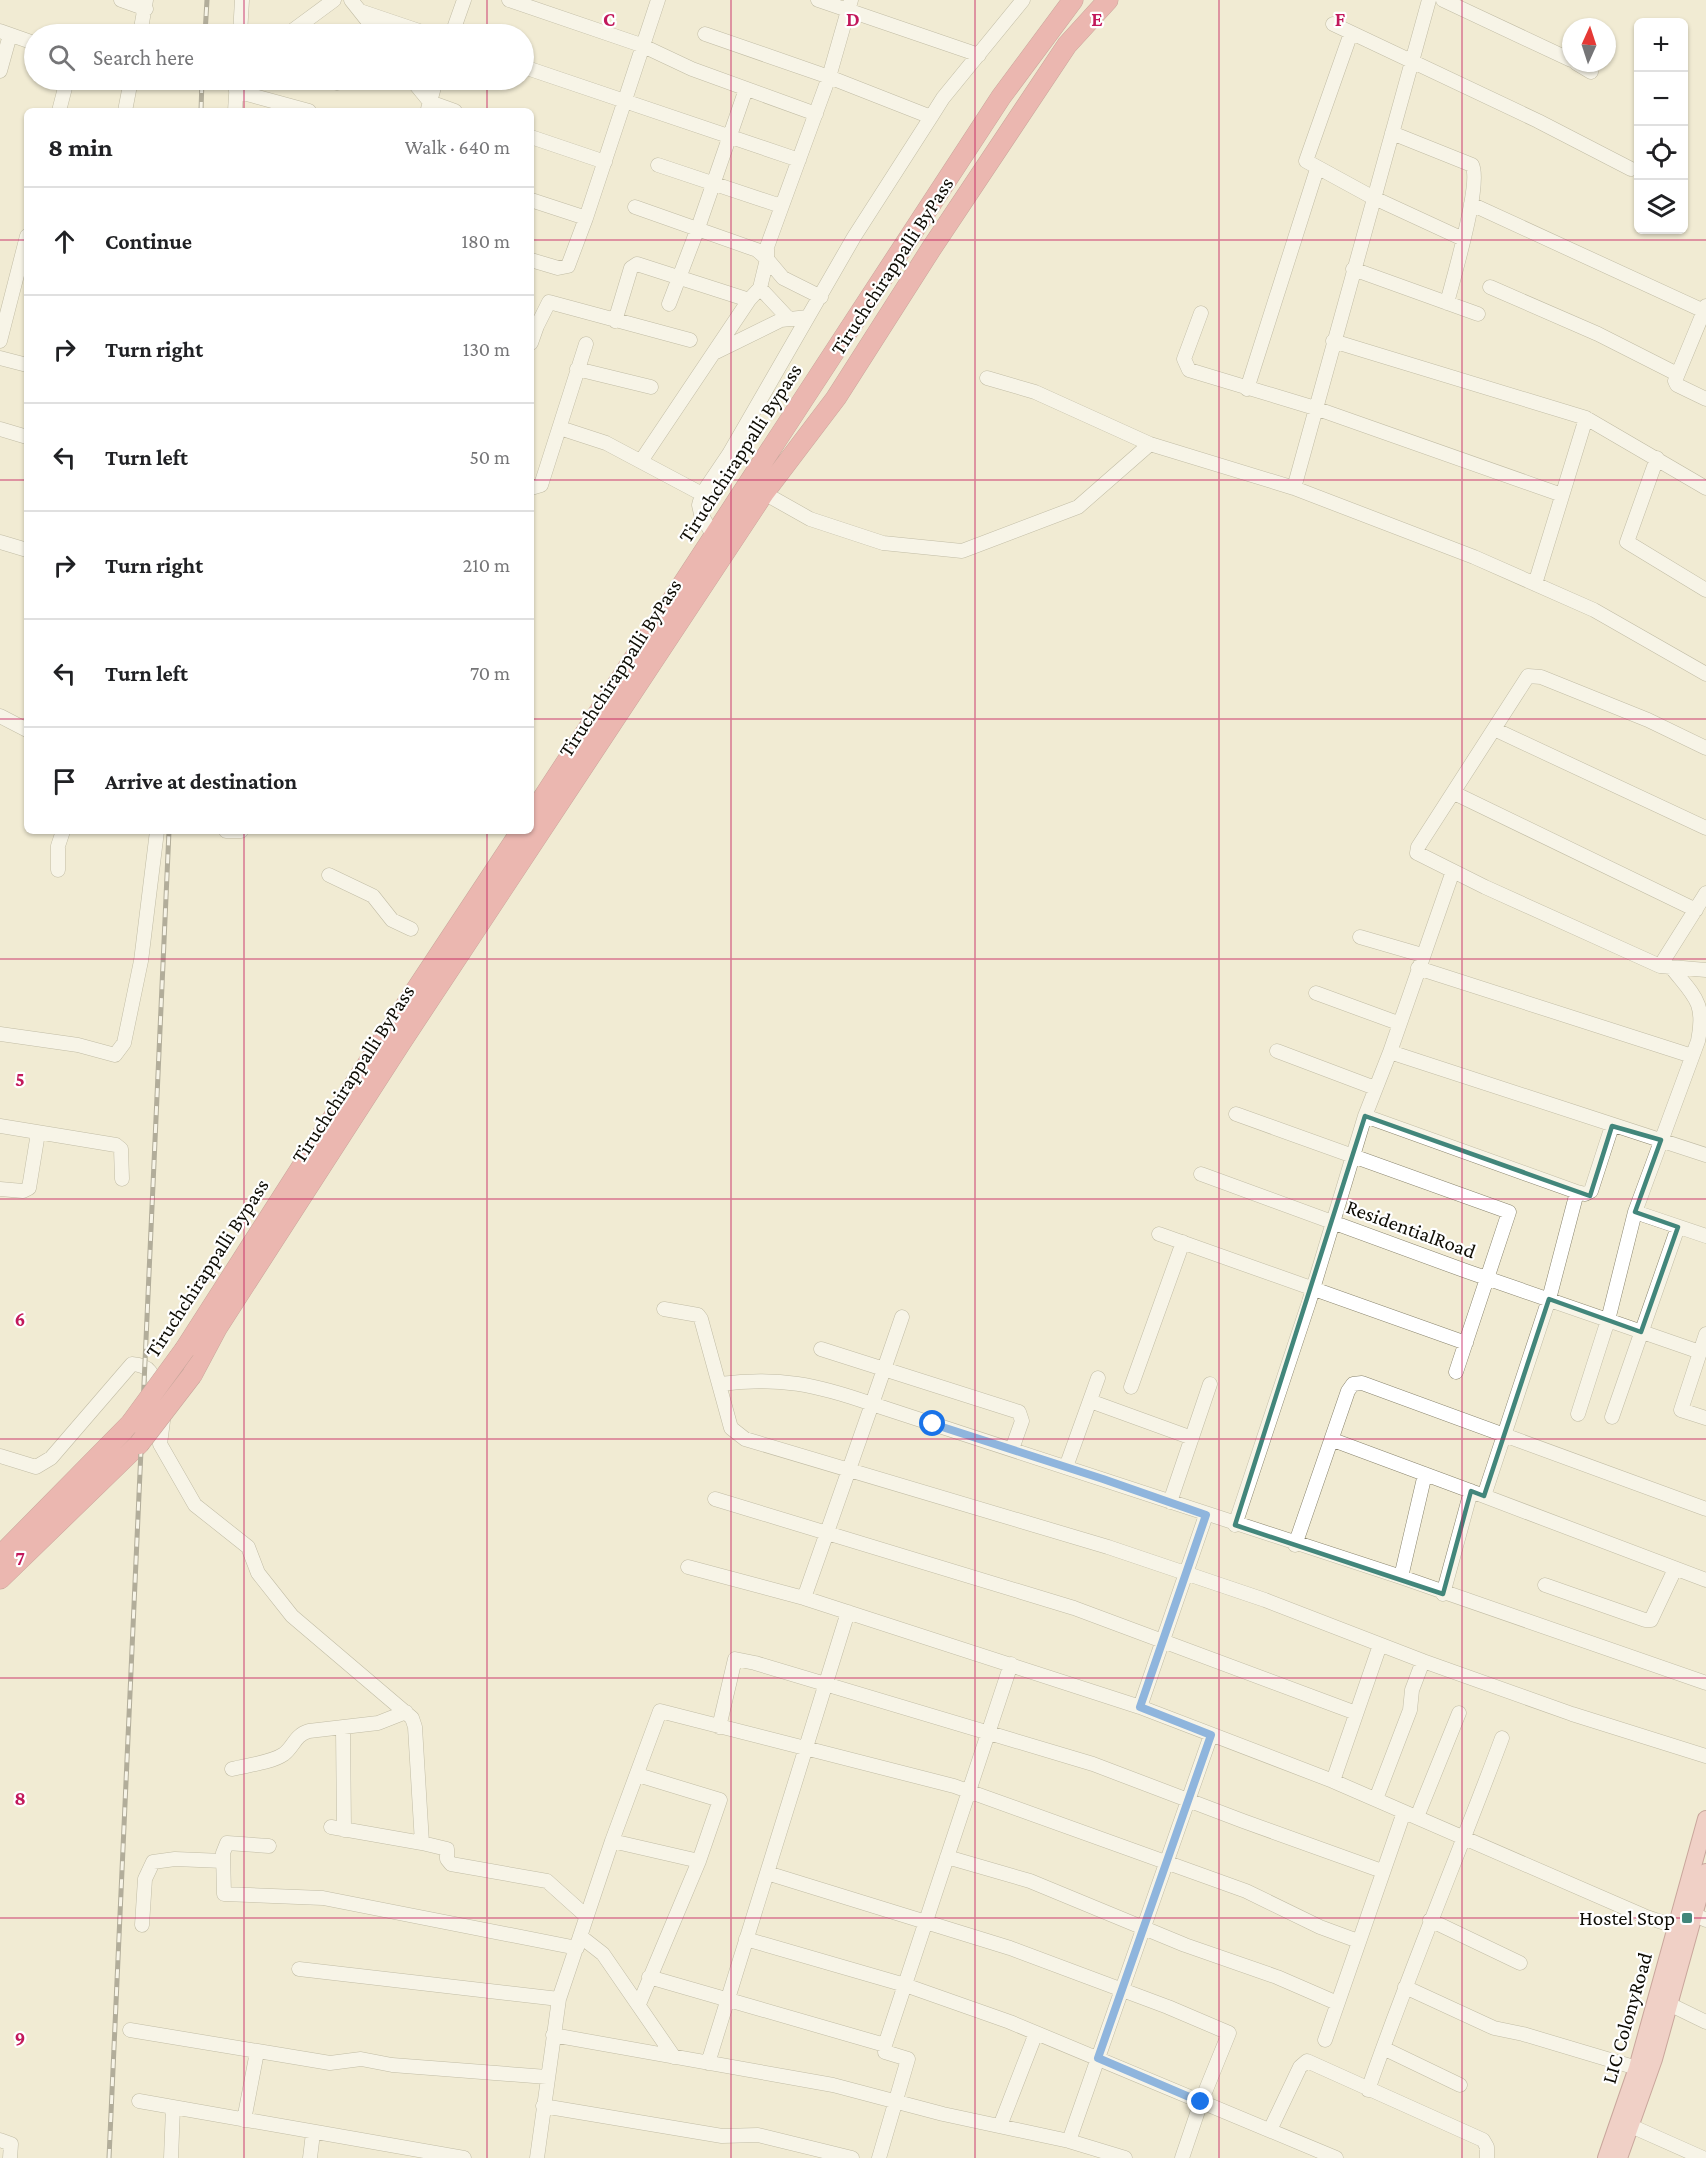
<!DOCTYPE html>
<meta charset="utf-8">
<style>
body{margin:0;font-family:"Crimson Pro",serif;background:#f2f2f2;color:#202124}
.controls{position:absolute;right:18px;top:18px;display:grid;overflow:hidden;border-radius:9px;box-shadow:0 2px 4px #0004}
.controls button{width:54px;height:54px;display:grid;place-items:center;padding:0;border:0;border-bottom:2px solid #e0e0e0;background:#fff;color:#202124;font:30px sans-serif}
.compass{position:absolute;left:1562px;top:18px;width:54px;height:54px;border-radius:50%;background:#fff;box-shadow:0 2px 4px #0004;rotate:3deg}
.stop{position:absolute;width:18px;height:18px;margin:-14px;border:4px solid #1a73e8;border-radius:50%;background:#fff}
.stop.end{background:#1a73e8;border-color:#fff;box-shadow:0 2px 6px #0008}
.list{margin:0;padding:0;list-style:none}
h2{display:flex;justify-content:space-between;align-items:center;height:78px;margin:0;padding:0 24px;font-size:26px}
h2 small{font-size:20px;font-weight:400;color:#757577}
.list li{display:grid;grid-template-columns:39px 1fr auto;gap:18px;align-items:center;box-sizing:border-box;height:108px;padding:0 24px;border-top:2px solid #e0e0e0}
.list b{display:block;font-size:22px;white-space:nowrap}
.list em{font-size:20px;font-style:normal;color:#757577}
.icon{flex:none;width:33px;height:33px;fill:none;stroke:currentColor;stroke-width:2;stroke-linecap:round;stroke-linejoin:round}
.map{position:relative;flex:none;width:1706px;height:2158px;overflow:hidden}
.search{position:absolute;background:#fff;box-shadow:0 2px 4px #0004;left:24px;top:24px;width:510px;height:66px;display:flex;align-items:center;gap:15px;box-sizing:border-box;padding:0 21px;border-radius:33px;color:#757577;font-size:22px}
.panel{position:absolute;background:#fff;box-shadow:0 2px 4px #0004;left:24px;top:108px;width:510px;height:726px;border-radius:9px}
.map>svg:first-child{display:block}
</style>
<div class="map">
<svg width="1706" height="2158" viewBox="0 0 1706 2158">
<rect width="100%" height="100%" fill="#f1ebd3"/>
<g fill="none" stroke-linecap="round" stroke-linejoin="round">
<defs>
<path id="minor" d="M121,0L146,9
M351,0L378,34
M509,0L641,45L692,69L816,114
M818,0L979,55
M1443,0L1571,60
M360,11L428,34
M1333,24L1538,121L1631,169
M0,31L34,43
M1351,33L1306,161L1372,197L1463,239
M140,34L146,0
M240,34L242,0
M288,34L334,0
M452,34L464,0
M705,34L829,77L931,117L943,98L1023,0
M1576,63L1591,72
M524,67L799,160
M0,71L10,35
M334,80L337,83
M412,80L430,102L455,111
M236,91L309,111
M428,109L436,80
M59,111L67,80
M125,111L131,80
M235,111L237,80
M1392,133L1472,165C1482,183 1453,279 1447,303
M531,137L605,162
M658,165L781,206
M531,200L586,218L658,0
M1471,204L1706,312
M635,207L757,250L767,259V247L829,77L851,0
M767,259L783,278L821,297
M531,260L558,268L568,266L586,218
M1353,269L1478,314
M1490,287L1598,334L1677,374
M760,288L789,319
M669,304L698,228L746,89
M1706,306L1675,381L1677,385L1706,399
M1201,313L1184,359L1189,370L1315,408L1562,495
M615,321L631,268L637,264L749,300
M531,323L537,326L531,343
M537,326L549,302L690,340
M0,341L27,236
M1333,341L1586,418L1706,488
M716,352L781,320L808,317
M0,358L27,365
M577,369L651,387
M987,378L1035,392L1150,444L1294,488L1474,557L1594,610L1706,674
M1247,389L1317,169
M560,428L606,443L702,494
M0,429L27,437
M1657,458L1627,542L1706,590
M641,461L749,300L760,288L767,259
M531,488L541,485L586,344
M1294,488L1429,0
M757,495L764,493L810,519L883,543L962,551L1078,507L1150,444
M714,537L701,514L699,505L702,494L729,454L854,237L931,117
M0,542L27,550
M1535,584L1586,418
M0,716L27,730
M1494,729L1706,828
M1454,793L1696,910
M226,831H241
M58,870V846L63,831
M329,875L373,896L392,920L411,929
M1706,893L1660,966L1706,970
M1360,937L1422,955
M1660,966L1485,887L1417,853L1418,847L1528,676L1541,677L1648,720L1706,748
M1418,968L1692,1056
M1316,993L1398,1023
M0,1034L78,1045L115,1055L124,1043L141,961L157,831
M1277,1051L1375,1088
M1390,1052L1706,1155
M1236,1114L1509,1212L1456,1372
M1365,1116L1577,1192L1549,1299L1484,1496L1706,1580
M0,1126L116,1145L121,1149L122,1179
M1201,1174L1466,1271L1700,1352
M0,1189L23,1191L29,1188L38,1133
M1577,1192L1585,1194L1591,1191L1612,1126
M1635,1212L1706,1236
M1159,1234L1466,1343
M664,1309L698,1315L701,1319L731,1428L745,1439L1108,1547L1265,1600L1423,1661L1572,1714L1706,1756
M1706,1334L1681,1410L1706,1418
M821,1349L1019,1412L1022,1421L1012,1449
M720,1384C778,1376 818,1385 872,1404L902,1317
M1131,1387L1183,1242
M1090,1401L1192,1438
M164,1413L160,1444L195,1505L248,1547L258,1573L292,1616L412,1718L415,1727L422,1843L447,1849V1859L451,1864L547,1881L586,1916
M1578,1414L1608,1320L1635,1212L1698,1041C1706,1002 1694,996 1671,967
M1612,1417L1678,1227
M1333,1440L1484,1496
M0,1456L36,1467L51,1458L132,1364C151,1365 153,1375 158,1392
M1066,1467L1098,1378
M715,1499L1074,1608L1356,1713
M1170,1502L1210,1384
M1235,1525L1309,1302L1365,1116L1390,1052L1453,871
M1295,1545L1348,1391L1353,1384L1362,1383L1706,1509
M688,1567L804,1598L1140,1707L1333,1781L1644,1916L1685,1930
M1401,1577L1425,1474
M1545,1585L1645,1620H1651L1675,1569
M1443,1594L1471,1491
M804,1598L872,1404L1401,1577L1706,1683
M1140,1707L1206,1515
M719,1727L735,1659L755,1663L1093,1764L1243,1821L1382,1871
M343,1728L344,1830
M232,1769C247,1765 271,1763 284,1754C294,1746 295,1735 309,1731L378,1723L406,1712
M638,1775L720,1800L699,1861L639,2004
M1333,1781L1380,1645
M1376,1799L1410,1710L1412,1690L1423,1661
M1417,1817L1459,1713
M331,1827L422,1843
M612,1841L699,1861
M269,1846L227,1843L223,1853L224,1894L323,1898L577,1948
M947,1857L1030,1881L1185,1945L1277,1977L1337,2003
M767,1873L1010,1948L1168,2007L1229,2033L1201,2102L1182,2158
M1694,1914L1706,1920
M1430,1920L1520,1963
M142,1925L145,1879L153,1862L175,1859L223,1861
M580,1936L603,1954L674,2057
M746,1939L905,1985L1010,2022L1336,2158
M299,1969L559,1999
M649,1977L885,2045
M1405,1987L1494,2028L1523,2034L1637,2068
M1669,2004L1706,2022
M130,2030L330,2063L361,2059L392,2065L547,2077
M553,2035L833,2085L943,2114L1069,2141L1125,2158
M1325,2040L1404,1812
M1383,2048L1460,2085
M708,2063L848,1612
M1368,2090C1409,1972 1458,1856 1502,1738
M139,2101L464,2158
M543,2106L722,2136L758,2135L852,2158
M244,2120L257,2052
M1000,2126L1036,2033
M1631,2126L1703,2158
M1270,2130L1300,2067L1307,2061L1483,2140L1487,2147V2158
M0,2140L11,2144L10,2158
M1069,2141L1211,1735
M171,2158L173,2108
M310,2158L313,2133
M537,2158L559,1999L612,1841L660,1711L954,1786L1246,1891L1320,1927L1358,1941
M879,2158L908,2059L885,2052V2045L1011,1664"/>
<path id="major" d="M1606,2158L1637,2068L1706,1819
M1619,2158L1654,2059L1706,1872"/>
<path id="highway" d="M531,816L1001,97L1073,0
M185,1349L386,1035L521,831
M192,1375L217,1328L400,1044L764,493L836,398L931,249L1067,45L1108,0
M0,1556L131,1423
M0,1579L139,1444"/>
</defs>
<use href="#minor" stroke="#89846d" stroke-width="15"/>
<use href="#major" stroke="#995358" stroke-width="18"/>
<use href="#highway" stroke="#995358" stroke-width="21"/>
<use href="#minor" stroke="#fff" stroke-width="14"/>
<use href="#major" stroke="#efafb6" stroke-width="16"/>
<use href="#highway" stroke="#e47985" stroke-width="20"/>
<defs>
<path id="rail" d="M205,34L207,0
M201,111L202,80
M109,2158L169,831"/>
</defs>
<use href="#rail" stroke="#666254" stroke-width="5"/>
<use href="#rail" stroke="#fff" stroke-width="3" stroke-dasharray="9" stroke-linecap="butt"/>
<defs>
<path id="highway-bridge" d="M131,1423L185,1349
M139,1444L192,1375"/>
</defs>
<use href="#highway-bridge" stroke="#995358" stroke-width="21" stroke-linecap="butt"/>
<use href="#highway-bridge" stroke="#e47985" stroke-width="20"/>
</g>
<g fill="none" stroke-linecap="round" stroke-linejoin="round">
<path stroke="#1a73e8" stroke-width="8" d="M933,1424L1103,1479L1206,1515L1140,1707L1211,1735L1098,2058L1201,2102"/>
</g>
<path d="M0 0H1706V2158H0ZM1365,1116L1590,1196L1612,1126L1661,1140L1635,1212L1678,1227L1641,1332L1549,1299L1484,1496L1471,1491L1443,1594L1235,1525Z" fill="#f1ebd3" fill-opacity=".55" fill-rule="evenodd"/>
<path fill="none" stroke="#42867b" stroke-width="4.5" stroke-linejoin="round" d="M1365,1116L1590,1196L1612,1126L1661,1140L1635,1212L1678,1227L1641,1332L1549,1299L1484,1496L1471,1491L1443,1594L1235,1525Z"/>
<path fill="none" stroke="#c2185b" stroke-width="1.5" stroke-opacity="0.55" d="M244,0V34M487,0V34M731,0V2158M975,0V2158M1219,0V2158M1462,0V2158M244,80V111M487,80V111M0,240H27M531,240H1706M0,480H27M531,480H1706M0,719H27M531,719H1706M244,831V2158M487,831V2158M0,959H1706M0,1199H1706M0,1439H1706M0,1678H1706M0,1918H1706"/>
<rect fill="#42867b" stroke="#fff" stroke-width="2" x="1681" y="1912" width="12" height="12" rx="3"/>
<g text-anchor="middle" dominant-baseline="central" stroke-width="4.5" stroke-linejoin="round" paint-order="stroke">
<g font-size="21" fill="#0f0d05" stroke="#fff">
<text transform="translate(892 266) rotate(-57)">Tiruchchirappalli ByPass</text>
<text transform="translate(740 453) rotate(-57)">Tiruchchirappalli Bypass</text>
<text transform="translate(620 668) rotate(-57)">Tiruchchirappalli ByPass</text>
<text transform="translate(353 1074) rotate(-57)">Tiruchchirappalli ByPass</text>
<text transform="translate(1411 1229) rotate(20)">ResidentialRoad</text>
<text transform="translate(207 1268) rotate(-57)">Tiruchchirappalli Bypass</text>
<text transform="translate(1627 2018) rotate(-74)">LIC ColonyRoad</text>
</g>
<g font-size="21" fill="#0f0d05" stroke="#fff" text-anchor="end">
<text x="1675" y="1918">Hostel Stop</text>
</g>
</g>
<g font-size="20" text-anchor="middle" font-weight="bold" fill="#c2185b" stroke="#fff" stroke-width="4.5" stroke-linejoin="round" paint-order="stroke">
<text x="609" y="26">C</text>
<text x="853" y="26">D</text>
<text x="1097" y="26">E</text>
<text x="1340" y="26">F</text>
<text x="20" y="1086">5</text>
<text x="20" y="1326">6</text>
<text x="20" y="1565">7</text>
<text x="20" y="1805">8</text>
<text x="20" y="2045">9</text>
</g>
</svg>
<div class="controls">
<button>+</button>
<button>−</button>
<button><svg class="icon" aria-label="locate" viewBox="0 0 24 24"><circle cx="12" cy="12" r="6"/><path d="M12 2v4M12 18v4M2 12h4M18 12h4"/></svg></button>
<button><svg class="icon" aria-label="layers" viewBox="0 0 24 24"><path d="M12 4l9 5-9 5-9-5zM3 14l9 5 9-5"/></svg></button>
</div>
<svg class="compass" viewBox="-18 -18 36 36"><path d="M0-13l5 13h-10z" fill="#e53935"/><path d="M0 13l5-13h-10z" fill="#757577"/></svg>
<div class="stop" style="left:933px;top:1424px"></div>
<div class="stop end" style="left:1201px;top:2102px"></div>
<div class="search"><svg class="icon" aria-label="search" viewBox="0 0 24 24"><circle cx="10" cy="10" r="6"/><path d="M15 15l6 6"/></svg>Search here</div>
<section class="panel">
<h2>8 min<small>Walk · 640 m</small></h2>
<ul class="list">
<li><svg class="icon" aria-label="ahead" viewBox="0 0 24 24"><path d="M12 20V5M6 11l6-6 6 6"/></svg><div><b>Continue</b></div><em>180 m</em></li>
<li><svg class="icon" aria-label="right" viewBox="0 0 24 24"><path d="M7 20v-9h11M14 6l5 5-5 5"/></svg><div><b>Turn right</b></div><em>130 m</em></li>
<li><svg class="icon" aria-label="left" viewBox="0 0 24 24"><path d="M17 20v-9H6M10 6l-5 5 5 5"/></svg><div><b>Turn left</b></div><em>50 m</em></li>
<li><svg class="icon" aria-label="right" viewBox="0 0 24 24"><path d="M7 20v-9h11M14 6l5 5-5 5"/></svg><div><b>Turn right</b></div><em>210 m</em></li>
<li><svg class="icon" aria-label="left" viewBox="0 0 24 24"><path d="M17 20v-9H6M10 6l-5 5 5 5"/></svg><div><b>Turn left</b></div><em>70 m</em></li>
<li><svg class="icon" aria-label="arrive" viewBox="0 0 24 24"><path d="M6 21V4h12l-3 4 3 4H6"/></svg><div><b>Arrive at destination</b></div></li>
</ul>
</section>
</div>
